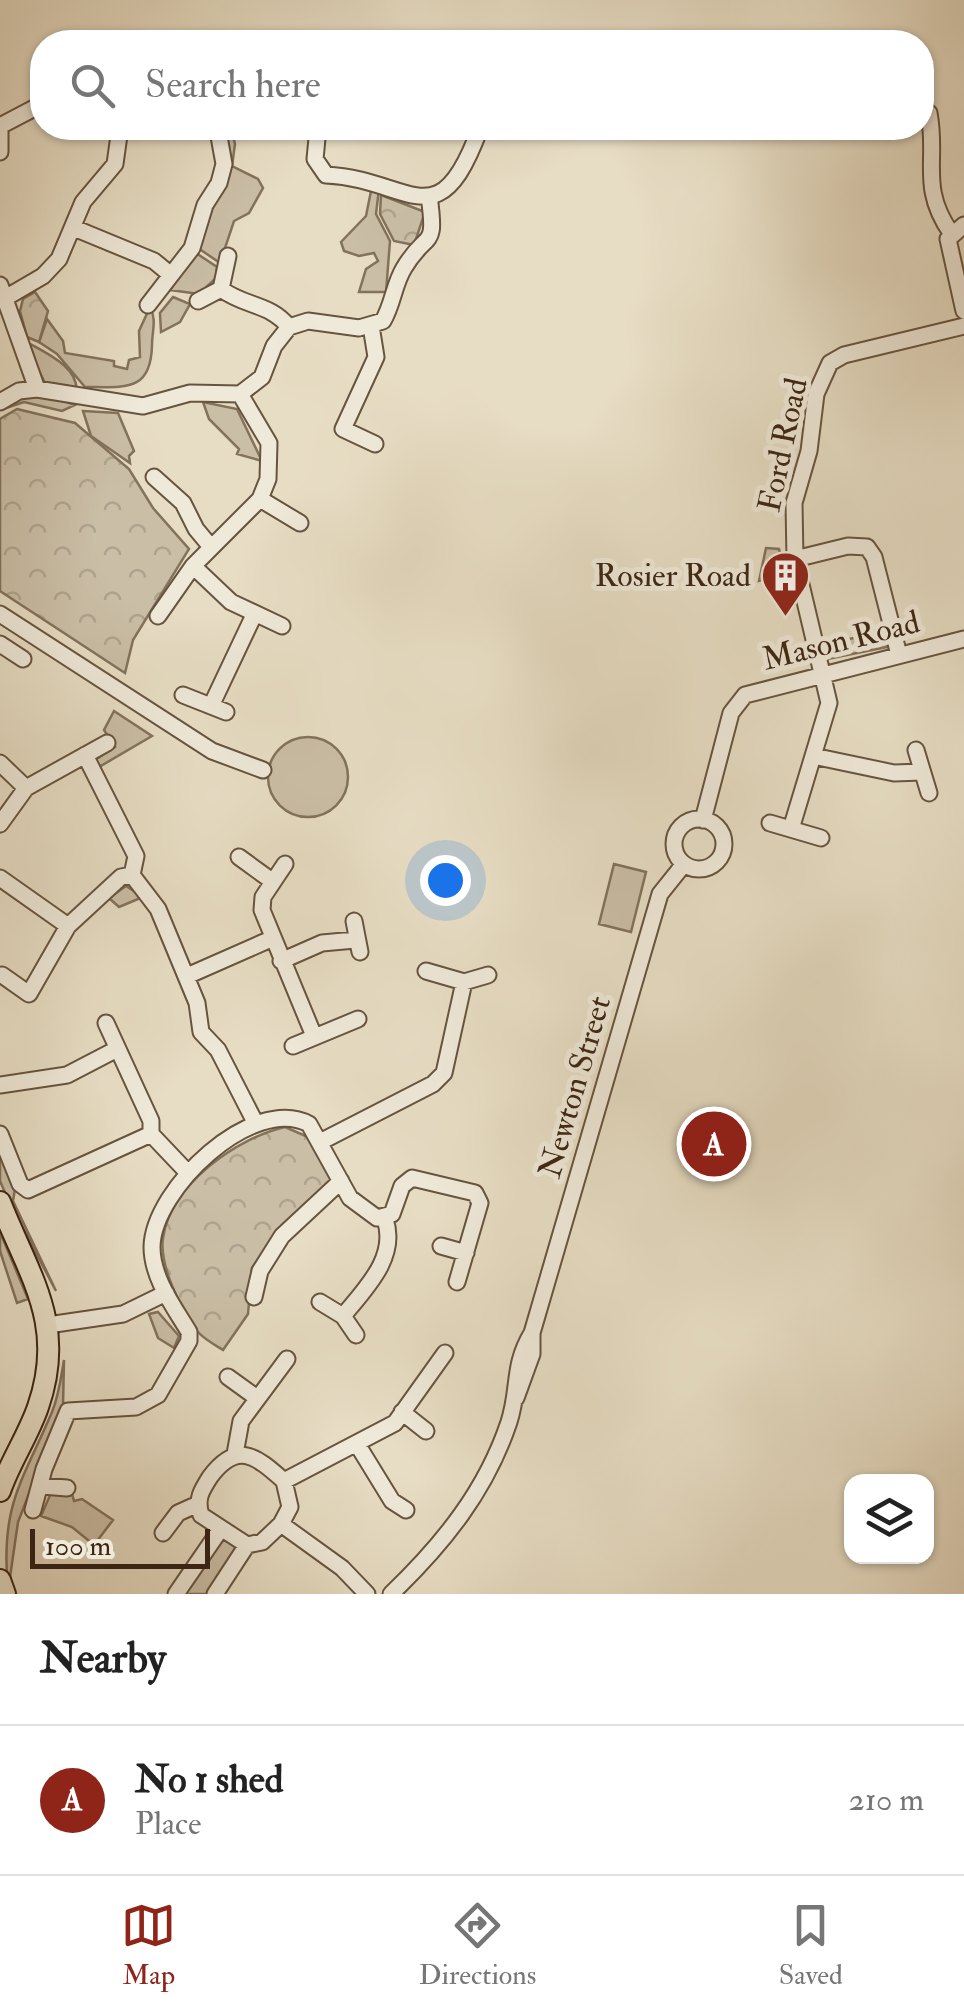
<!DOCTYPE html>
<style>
body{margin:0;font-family:"IM FELL Double Pica",serif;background:#f2f2f2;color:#222}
.controls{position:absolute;right:30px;bottom:30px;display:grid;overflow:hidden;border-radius:20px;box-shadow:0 2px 8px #0004}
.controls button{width:90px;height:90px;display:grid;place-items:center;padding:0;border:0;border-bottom:2px solid #e0e0e0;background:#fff;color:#222;font:50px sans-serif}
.scale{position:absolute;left:30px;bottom:25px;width:180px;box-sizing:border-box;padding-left:10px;border:5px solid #3c2613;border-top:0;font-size:28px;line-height:35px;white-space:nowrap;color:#3c2613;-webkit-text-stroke:8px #efe9d9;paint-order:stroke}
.you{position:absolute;left:445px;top:880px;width:35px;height:35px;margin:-25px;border:8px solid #fff;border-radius:50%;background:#1a73e8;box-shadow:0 0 0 15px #1a73e833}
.badge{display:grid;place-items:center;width:65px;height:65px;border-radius:50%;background:#8f2418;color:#fff;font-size:32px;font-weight:700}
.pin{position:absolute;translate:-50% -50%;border:5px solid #fff;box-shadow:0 2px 10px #0006}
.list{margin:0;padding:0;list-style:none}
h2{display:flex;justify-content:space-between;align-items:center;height:130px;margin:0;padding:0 40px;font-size:42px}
h2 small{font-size:32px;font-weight:400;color:#767676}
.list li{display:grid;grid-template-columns:65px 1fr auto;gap:30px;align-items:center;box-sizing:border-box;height:150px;padding:0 40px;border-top:2px solid #e0e0e0}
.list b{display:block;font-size:38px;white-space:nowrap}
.list p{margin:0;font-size:32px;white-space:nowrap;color:#767676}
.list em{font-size:32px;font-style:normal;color:#767676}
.icon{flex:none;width:55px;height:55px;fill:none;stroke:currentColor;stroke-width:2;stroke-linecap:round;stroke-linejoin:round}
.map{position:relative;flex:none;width:964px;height:1594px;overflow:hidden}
.search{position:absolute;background:#fff;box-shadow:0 2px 8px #0004;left:30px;right:30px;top:30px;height:110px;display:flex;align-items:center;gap:25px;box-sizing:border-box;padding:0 35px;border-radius:40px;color:#767676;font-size:38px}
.sheet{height:280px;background:#fff}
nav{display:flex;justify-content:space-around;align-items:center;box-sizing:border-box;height:140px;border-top:2px solid #e0e0e0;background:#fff;font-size:28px;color:#767676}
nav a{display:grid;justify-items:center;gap:5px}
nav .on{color:#8f2418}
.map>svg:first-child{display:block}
</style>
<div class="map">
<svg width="964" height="1594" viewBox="0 0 964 1594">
<defs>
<pattern id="park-crowns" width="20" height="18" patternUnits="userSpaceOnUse" patternTransform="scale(2.5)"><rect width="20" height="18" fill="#cabea6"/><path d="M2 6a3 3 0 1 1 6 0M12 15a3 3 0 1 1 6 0" fill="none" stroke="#aea38e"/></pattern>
</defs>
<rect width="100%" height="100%" fill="#e7ddc4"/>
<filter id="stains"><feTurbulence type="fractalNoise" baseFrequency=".002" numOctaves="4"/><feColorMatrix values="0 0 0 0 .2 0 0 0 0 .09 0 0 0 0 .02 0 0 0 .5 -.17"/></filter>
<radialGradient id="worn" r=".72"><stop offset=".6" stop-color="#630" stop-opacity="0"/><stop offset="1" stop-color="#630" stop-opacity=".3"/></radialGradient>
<path fill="#cabea6" stroke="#83725c" stroke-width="2.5" d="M222,128H231L235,144L232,166L258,179L263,188L249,213L234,221L220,263L198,248L209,206L217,196Z
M379,189L376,214L390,241L386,292H359L366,269L378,261L374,253L359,256L344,251L341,242L366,216L371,191Z
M196,253L217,267L216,278L199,294L170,290Z
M173,297L190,304L180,322L161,332L160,313Z
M150,307C157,320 152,331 152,345C151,392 126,387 85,387L57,354L39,342L47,319L63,341L65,353L114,361V366L127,369L129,360L140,357L139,331Z
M23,340C42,351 82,367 76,395L45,383Z
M47,395L75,405L62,411L24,402L0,410L22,396Z
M203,402L237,409L262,461L237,454L239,449L209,419Z
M83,411L118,413L134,451L129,456L130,463L91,436Z
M766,548L779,549L785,573L759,581Z
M884,631L887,647L827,659L823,645Z
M114,711L152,736L99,767L95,760L115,747L104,730Z
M268 777a40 40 0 1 1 80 0a40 40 0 1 1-80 0Z
M614,864L646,872L631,932L599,924Z
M126,886L143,897L119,907L109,898Z
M0,1154L15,1189L13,1201L56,1291L9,1202L0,1181Z
M0,1232L28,1299L17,1303L0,1251Z
M158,1312L179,1336L174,1348L158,1338L149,1314Z
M64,1360L63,1406L18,1522L8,1591C0,1504 22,1483 52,1412C59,1395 61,1377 64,1360Z
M51,1493L72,1494L74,1501L82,1499L113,1520L94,1545L72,1527L41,1516Z
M229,1540L237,1548L210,1594H183L219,1541Z"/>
<path fill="url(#park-crowns)" stroke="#83725c" stroke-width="2.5" d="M381,195L425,212L414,245L394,241L380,214Z
M35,292L48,311L39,342L27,337L20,311L23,299Z
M17,409L75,423L129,469L153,508L189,549L133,640L125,673L0,591V419Z
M285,1127L308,1137L331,1180L281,1227L252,1268L248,1314L223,1350C215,1345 204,1339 198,1332C181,1311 159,1265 163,1238C171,1184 237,1138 285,1127Z"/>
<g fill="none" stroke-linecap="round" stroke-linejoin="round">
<defs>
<path id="minor" d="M922,109L929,113C938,160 919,187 951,233
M0,126L42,104
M318,128L315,159L326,175C411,179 438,243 480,128
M0,131V152
M964,225L948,239L964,311
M74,228L154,261L171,275
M0,285L37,389
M221,289C245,307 270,303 289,327
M7,297L43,276L59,259L83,202L115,164L120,128
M198,301L221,289L228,256
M148,305L192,248L205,205L219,183L224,164L218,131
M371,326L376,357L343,429L375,444
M0,402L19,391L37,389L143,406L190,393L240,394L262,377L274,346L289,327L308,321L359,328L383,321C393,304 394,284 404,268C427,229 437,252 429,196
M154,477L183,503L196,529L211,547
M260,499L300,523
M795,559L848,546L867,547L874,557L899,655
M193,566L231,602L282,626
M0,614L212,751L263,770
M158,616L193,566L260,499L268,479L269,443L240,394
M0,644L23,659
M183,695L226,712
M211,706L254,615
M916,750L929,793
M85,755L136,856L132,875
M813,756L894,773L922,772
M0,763L26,788
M674 844a25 25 0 1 1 50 0a25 25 0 1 1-50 0Z
M703,820L731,713L745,695L964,639
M770,823L821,838
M0,824L26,788L107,743
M791,829L829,703L795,559L794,503L809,451L816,394L830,363L844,355L964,326
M239,857L272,881
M285,864L263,897L262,910L314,1036
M0,878L68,926L121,877L132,875L158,909L197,1003L201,1032L218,1050L256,1124
M354,921L360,952
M281,961L322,943L355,940
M426,971L464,982L488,975
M2,975L29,994L68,926
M187,976L271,939
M106,1023L151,1121V1134L188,1173
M293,1046L358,1019
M0,1085L67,1075L117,1049
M0,1134L20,1184L28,1190L151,1134
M322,1141L433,1084L444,1073L464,982
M441,1246L466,1253
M254,1297L260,1271L282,1236L341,1181
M320,1302L343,1316L356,1335
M343,1316C366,1288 398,1257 385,1219
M48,1325L123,1314L166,1293
M228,1377L257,1398
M516,1398L532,1354V1334
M402,1412L426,1431
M357,1444L392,1501L406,1510
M235,1454L241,1421L287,1359
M284,1481L395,1423L445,1353
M42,1486L67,1488
M33,1510L44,1469L68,1411L136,1407L158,1395L189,1341V1332C174,1307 152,1278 152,1247C153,1189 253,1094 309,1124L350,1198L377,1218L392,1214L402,1186L412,1178L475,1193L480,1203L457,1282
M163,1533L178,1513L198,1504
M247,1545L201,1515C196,1499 201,1491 210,1477C237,1441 255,1455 284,1481L290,1507L281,1524L342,1568L367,1594
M176,1594L220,1530
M215,1594L247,1545L262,1542L281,1524
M391,1594C443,1544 486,1491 509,1422C520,1388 512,1366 532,1333L660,894L684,864"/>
<path id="major" d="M0,1202C29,1276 67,1324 38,1407C28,1436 10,1462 0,1491
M0,1580L5,1594"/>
</defs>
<use href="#minor" stroke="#67543f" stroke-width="19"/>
<use href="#major" stroke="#3c2613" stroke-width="24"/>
<use href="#minor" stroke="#efe9d9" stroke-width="15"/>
<use href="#major" stroke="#e7ddc4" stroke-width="20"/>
</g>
<defs>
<symbol id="building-pin" viewBox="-11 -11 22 30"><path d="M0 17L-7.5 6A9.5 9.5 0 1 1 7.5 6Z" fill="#8f2418" stroke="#efe9d9"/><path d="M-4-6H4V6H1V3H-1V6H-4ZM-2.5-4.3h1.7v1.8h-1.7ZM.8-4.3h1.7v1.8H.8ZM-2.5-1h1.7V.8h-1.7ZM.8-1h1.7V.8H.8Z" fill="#fff"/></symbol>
</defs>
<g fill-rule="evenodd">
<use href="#building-pin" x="758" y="548" width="55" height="75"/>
</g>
<g text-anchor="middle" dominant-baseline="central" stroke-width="10" stroke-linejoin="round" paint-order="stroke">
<g font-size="32" fill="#3c2613" stroke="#efe9d9">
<text transform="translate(783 445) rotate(-78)">Ford Road</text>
<text transform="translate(841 641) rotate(-14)">Mason Road</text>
<text transform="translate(575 1087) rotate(-74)">Newton Street</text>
</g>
<g font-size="32" fill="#3c2613" stroke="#efe9d9" text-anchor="end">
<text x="751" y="576">Rosier Road</text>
</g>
</g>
<rect width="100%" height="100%" filter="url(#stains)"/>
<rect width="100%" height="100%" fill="url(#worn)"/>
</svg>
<div class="controls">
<button><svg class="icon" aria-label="layers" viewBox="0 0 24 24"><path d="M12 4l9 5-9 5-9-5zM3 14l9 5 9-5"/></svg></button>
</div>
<div class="scale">100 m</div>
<div class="you"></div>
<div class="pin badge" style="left:714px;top:1144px">A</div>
<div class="search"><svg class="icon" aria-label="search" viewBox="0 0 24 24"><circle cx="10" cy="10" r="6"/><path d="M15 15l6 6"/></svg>Search here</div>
</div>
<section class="sheet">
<h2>Nearby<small></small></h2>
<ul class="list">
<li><span class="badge">A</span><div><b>No 1 shed</b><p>Place</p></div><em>210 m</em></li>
</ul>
</section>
<nav>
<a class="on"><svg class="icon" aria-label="map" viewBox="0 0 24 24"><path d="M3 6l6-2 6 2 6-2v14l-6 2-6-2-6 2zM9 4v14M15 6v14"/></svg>Map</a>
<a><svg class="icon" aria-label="directions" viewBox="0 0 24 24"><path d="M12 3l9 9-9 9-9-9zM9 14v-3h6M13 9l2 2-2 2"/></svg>Directions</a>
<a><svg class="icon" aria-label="saved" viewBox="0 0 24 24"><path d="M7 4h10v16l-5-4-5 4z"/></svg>Saved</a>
</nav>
